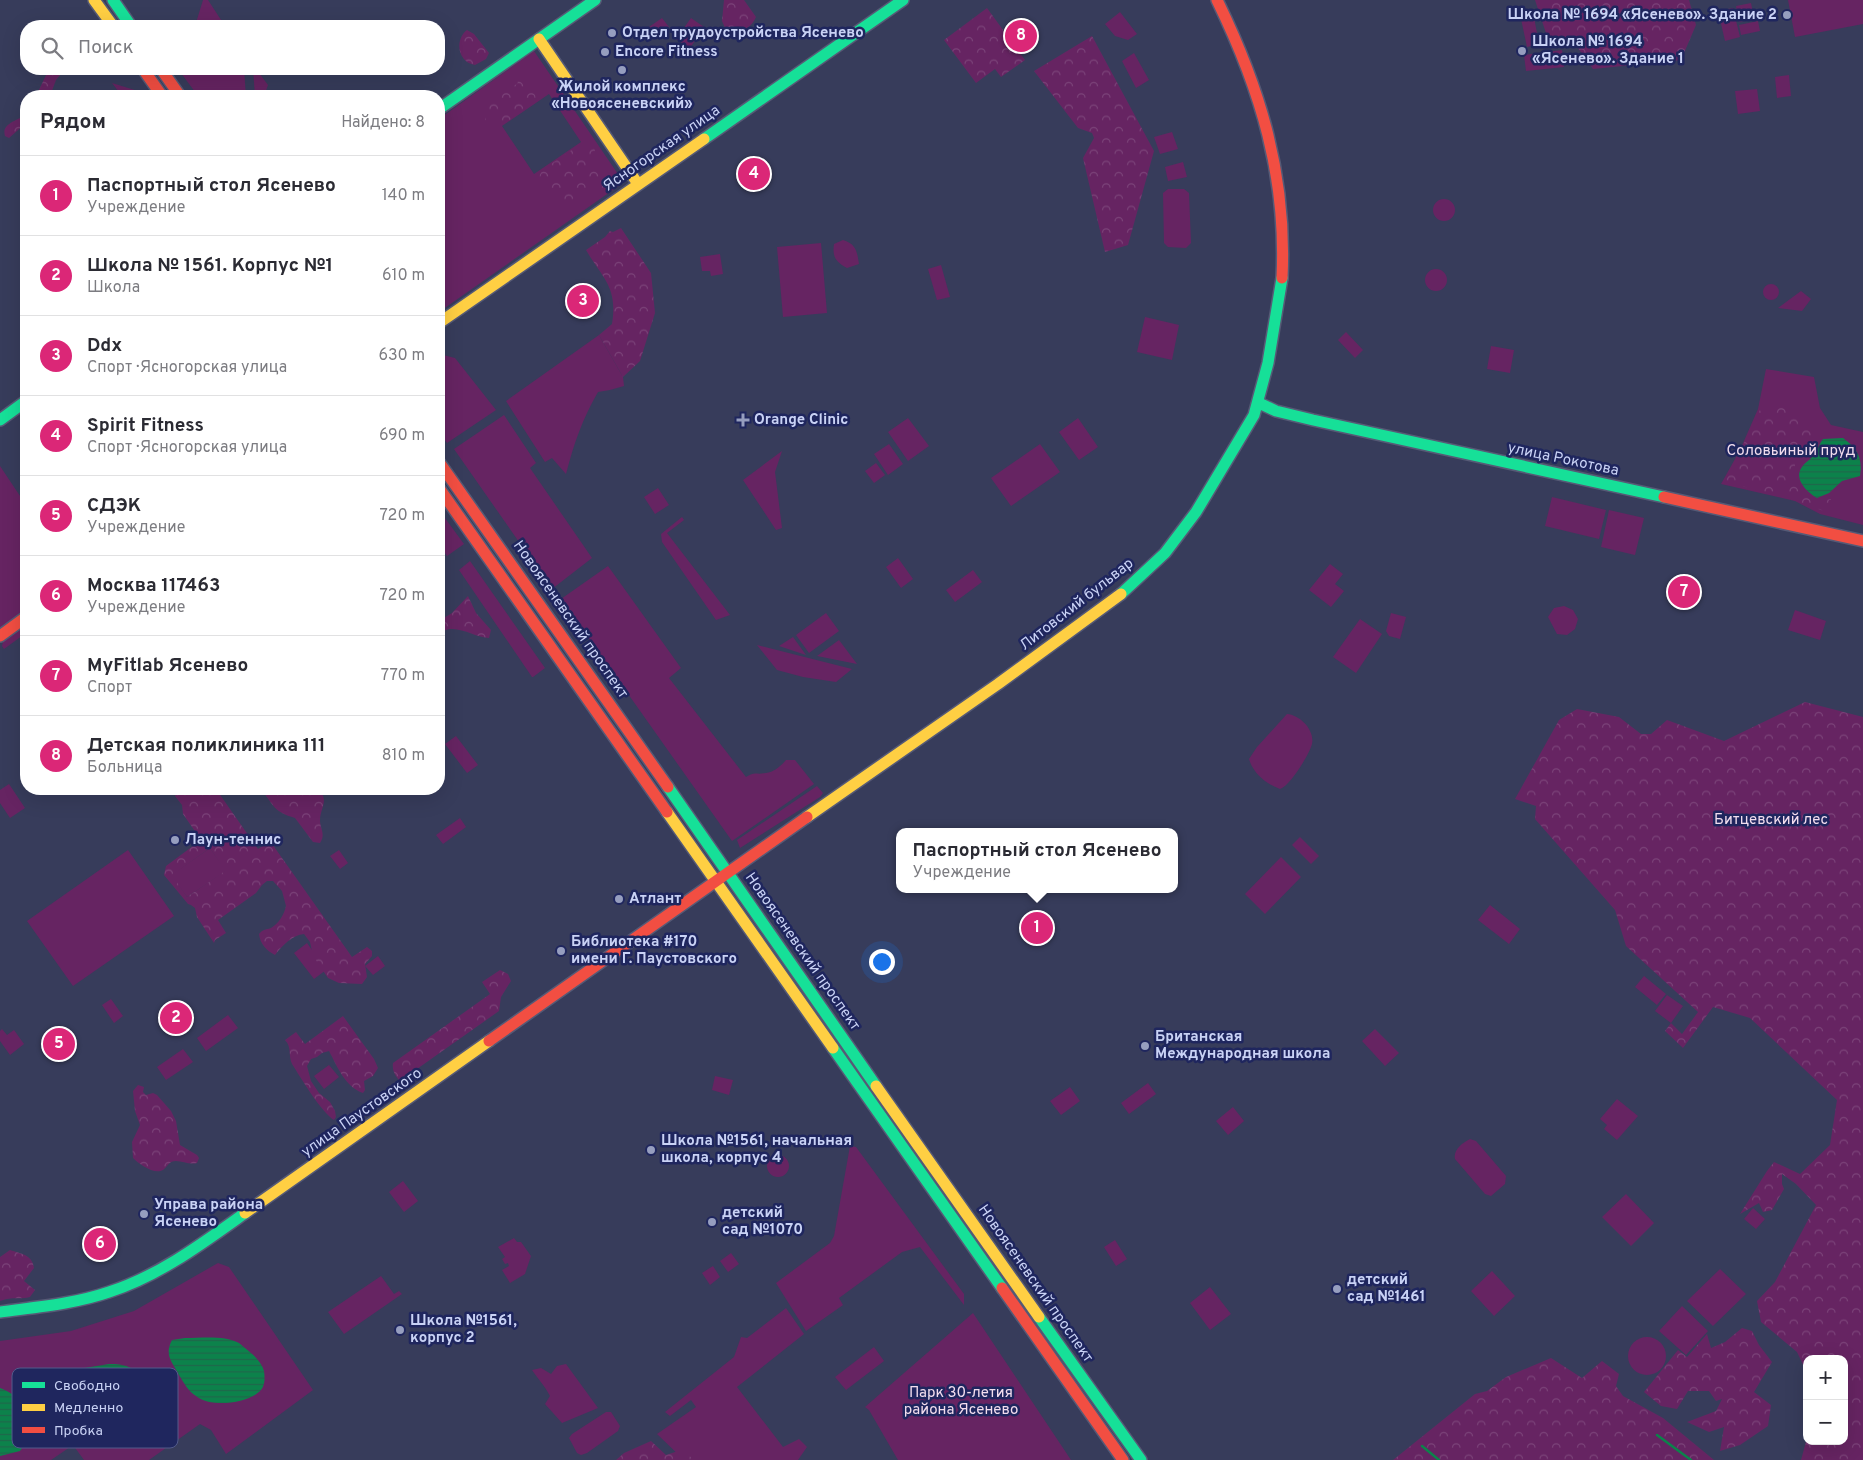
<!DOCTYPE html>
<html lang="ru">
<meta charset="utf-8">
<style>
body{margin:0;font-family:Overpass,sans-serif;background:#f7f7f7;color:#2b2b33}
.controls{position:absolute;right:15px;bottom:15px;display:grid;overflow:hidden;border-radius:10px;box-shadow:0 5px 20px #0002}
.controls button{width:45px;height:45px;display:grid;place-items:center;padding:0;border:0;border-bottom:1px solid #e1e1e2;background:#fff;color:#2b2b33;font:25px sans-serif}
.you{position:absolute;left:881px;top:961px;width:18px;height:18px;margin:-12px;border:4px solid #fff;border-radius:50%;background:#1a73e8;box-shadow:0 0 0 8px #1a73e833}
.badge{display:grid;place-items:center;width:32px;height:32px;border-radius:50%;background:#db2777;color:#fff;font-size:16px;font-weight:700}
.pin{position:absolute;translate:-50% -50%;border:2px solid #fff;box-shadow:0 1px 5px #0006}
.popup{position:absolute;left:896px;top:828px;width:282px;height:65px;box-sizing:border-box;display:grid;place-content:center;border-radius:10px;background:#fff;filter:drop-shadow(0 1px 4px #0005);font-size:16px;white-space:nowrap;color:#7c7c81}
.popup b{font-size:19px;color:#2b2b33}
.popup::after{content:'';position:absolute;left:50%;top:100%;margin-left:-10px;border:10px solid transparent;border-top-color:#fff}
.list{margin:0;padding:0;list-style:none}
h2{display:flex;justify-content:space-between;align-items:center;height:65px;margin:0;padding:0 20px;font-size:21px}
h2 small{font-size:16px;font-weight:400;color:#7c7c81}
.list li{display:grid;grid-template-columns:32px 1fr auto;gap:15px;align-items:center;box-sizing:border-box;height:80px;padding:0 20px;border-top:1px solid #e1e1e2}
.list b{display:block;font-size:19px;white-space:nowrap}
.list p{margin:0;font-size:16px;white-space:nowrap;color:#7c7c81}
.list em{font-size:16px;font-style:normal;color:#7c7c81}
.icon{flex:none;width:28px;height:28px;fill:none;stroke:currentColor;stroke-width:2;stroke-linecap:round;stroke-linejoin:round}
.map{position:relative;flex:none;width:1863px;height:1460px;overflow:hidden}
.search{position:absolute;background:#fff;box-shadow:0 5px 20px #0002;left:20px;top:20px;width:425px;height:55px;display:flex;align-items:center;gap:12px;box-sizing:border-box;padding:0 18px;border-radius:20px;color:#7c7c81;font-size:19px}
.panel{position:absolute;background:#fff;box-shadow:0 5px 20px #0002;left:20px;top:90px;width:425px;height:705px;border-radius:20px}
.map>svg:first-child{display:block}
</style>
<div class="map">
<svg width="1863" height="1460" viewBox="0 0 1863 1460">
<defs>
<pattern id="forest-crowns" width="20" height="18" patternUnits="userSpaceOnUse" patternTransform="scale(1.25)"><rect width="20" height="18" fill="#662462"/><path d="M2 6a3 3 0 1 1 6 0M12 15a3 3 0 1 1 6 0" fill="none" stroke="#7b4379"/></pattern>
<pattern id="water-rules" width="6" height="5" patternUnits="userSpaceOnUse" patternTransform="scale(1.25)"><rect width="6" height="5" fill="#0c824b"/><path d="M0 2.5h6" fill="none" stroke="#1f674b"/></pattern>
</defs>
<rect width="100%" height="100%" fill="#373c5b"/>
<path fill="#662462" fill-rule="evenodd" d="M203,0H208L225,26H195Z
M1788,0H1863V24L1795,37Z
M1751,3L1754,19L1739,22L1736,6Z
M1733,8L1740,37L1725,41L1718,11Z
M1120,12L1137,34L1128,40L1115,36L1105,24Z
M1534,17L1539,44L1527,47L1521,19Z
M662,18L669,27L653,38L646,29Z
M691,18L704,27L690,48L676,39Z
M1758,21L1760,31L1741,35L1739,25Z
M1562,50L1564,67L1526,71L1524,55Z
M534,51L620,177V185L439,312V119ZM549,94L581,142L534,174L502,126Z
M1134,53L1149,80L1136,88L1122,61Z
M182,69H244L246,96H198L181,73Z
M253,69H256L268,85L264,96H255Z
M1789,75L1791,96L1777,98L1775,77Z
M112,83L138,91L142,96H122Z
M1757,89L1760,111L1738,114L1735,91Z
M1172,132L1178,149L1160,154L1154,137Z
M1183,162L1187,177L1168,181L1165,167Z
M1168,189H1184L1189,193L1191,243L1186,248L1168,247L1164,243L1163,193Z
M1433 210a11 11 0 1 1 22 0a11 11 0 1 1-22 0Z
M843,240C856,244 857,251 859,264L847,268C836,262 832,257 834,244Z
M821,243L827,313L783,317L777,247Z
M720,254L723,274L711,276L710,271H702L700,257Z
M941,265L950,297L937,300L928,269Z
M1425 280a11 11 0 1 1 22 0a11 11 0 1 1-22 0Z
M1763 292a8 8 0 1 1 16 0a8 8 0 1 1-16 0Z
M1801,291L1811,299L1802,311L1778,308Z
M1145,317L1179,325L1172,360L1137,352Z
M1346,332L1363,350L1355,358L1338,340Z
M599,335L623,377L624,386L610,390L598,392C582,420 574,443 566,474L552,458L545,462L506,401Z
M1491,346L1514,350L1510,373L1487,369Z
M439,354L455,358L496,410L447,443L439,432Z
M1766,369L1814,377L1820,408L1831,425L1863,432V525L1820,514L1795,501L1721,484L1740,450L1758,409Z
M504,415L536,463L530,468L592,558L552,589L454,449Z
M908,418L929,446L908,461L888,432Z
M1078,418L1098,447L1079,460L1059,432Z
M889,444L903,464L888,475L874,454Z
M1040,444L1060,472L1011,506L991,478Z
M782,451L775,472L782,528L776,530L743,480Z
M876,463L885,475L874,483L865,471Z
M0,466L26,505V610L0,629Z
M658,488L669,505L655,514L644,497Z
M1552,497L1606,510L1599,539L1545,526Z
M1609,510L1644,518L1635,555L1601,547Z
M442,514L464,544L447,556L439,545V516Z
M682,517L684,520L667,533L730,615L716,620L662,542L661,534Z
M898,558L913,579L901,588L886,567Z
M470,561L545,668L533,677H532L459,570Z
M1330,564L1343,574L1335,584L1344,591L1331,607L1309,590Z
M608,566L681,668L669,678L746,777C756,771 755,775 766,773C774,772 781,766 786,760H795L814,784L732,841L561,599Z
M973,570L982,582L955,602L946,590Z
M1564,606L1573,610L1578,619L1575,629L1567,635L1557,634L1548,617L1554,608Z
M1795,610L1826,621L1820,640L1788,630Z
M826,613L839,631L809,653L796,635Z
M1391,613L1406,617L1400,639L1389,636L1386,631Z
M1360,619L1382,634L1356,673L1333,657Z
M26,626V633L4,649L2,646L3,642Z
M793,637L806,655L779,646Z
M839,640L857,664L817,656Z
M757,645L852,669L836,682L803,677L777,670Z
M1287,714C1300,715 1315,730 1312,744C1309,755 1290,786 1280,789C1266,784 1253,773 1249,759L1257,747Z
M456,736L478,765L467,773L445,744Z
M9,784L25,808L10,818L0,803V790Z
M817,786L823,793L820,797L740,848L737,840Z
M460,818L466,827L443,844L436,835Z
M1300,837L1319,856L1311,864L1292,845Z
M210,848L226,871L187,897L171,875Z
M128,850L174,916L73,986L27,921Z
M339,850L348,863L340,869L330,856Z
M1281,857L1301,877L1265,914L1245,894Z
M1490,905L1520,929L1509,944L1478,920Z
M307,943L326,970L314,979L294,953Z
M378,956L385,966L373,975L365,966Z
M1644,976L1666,994L1657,1005L1635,987Z
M1667,995L1683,1006L1671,1023L1655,1011Z
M111,999L123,1016L114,1023L102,1005Z
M228,1015L238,1028L206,1051L197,1038Z
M2,1029L7,1035L14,1030L24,1044L10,1055L0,1041V1031Z
M1375,1029L1399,1053L1385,1066L1362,1041Z
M183,1049L193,1062L166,1080L157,1067Z
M329,1065L339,1077L324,1089L314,1076Z
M715,1076L733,1080L729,1095L712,1090Z
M1148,1083L1156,1094L1129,1114L1121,1103Z
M1070,1087L1080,1101L1061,1115L1050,1101Z
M1617,1099L1638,1116L1617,1140L1604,1129L1607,1125L1600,1119Z
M1233,1107L1244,1121L1228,1135L1216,1121Z
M1470,1139L1476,1141L1506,1176L1505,1184L1491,1196L1485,1194L1455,1159C1453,1150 1462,1143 1470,1139Z
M850,1146L856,1147L964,1294V1305L920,1247L902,1252L839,1298L843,1305L806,1331L776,1283L830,1243L834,1236Z
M767 1166a11 11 0 1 1 22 0a11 11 0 1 1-22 0Z
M403,1181L418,1201L404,1212L389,1192Z
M1626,1194L1654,1223L1631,1246L1602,1217Z
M1753,1208L1765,1219L1756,1229L1744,1219Z
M514,1238L517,1242H521L531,1256L525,1274L510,1283L502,1270L509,1266L508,1263L505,1264L502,1259L505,1257L498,1247Z
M1115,1240L1127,1259L1116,1266L1104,1247Z
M731,1253L739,1264L728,1272L720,1261Z
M218,1263L229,1267L313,1390L226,1454L211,1430L200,1424L149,1460H84L73,1445L51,1460H0V1341L71,1331L134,1311Z
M713,1266L720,1277L710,1285L702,1273Z
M1720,1269L1746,1294L1713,1326L1687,1301Z
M1492,1271L1515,1296L1494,1316L1471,1291Z
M381,1276L394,1294L399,1291L402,1294L344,1334L328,1312Z
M1210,1287L1231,1314L1210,1330L1190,1303Z
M1682,1306L1708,1331L1686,1355L1659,1331Z
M786,1308L804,1334L737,1387L783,1447L799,1439L807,1447L798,1460H684L657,1434L696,1407L691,1400L670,1416L665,1412L734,1357L741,1337L747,1338Z
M973,1313L1071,1460H898L869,1410L865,1407Z
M1628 1356a19 19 0 1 1 38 0a19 19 0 1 1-38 0Z
M874,1347L884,1361L846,1390L835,1377Z
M566,1364L598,1408L562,1423L545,1404L550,1396C545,1386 538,1379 532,1370L541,1368L551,1374L557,1366Z
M606,1412H611L620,1426L618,1431L587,1453L581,1455L577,1453L569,1438L572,1434Z"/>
<path fill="url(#forest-crowns)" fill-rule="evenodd" d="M724,0H744L756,17C751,29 738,35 726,30L722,21Z
M1535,0H1689L1696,25L1681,60L1593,69L1575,44L1547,36Z
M987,8L1025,60L1001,77L995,69L976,83L944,40Z
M467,30L474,34L489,53L486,59L475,65C458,63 454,40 467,30Z
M1092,36L1154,151L1128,245L1105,252L1083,158L1094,138L1092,133L1078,128L1034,71Z
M49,69H65L56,80L50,96H36Z
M520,71C528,77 539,94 535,103L499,127L491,125L485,120L486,105L518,83L514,77Z
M26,114V122L25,124L9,138L5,136C1,123 18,121 26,114Z
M582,143L591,144L595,150L594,154L586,163V167L590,171L598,167C605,167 608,173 609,180L602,189L598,188L595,184L565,206L557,202L556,193L554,191L545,192C537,187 538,178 542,170Z
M621,228L651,273L655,313L640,361L623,377L599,335L612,324C618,287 603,279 586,250L605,237L610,231L613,232Z
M1784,400L1811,426L1816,437L1795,461V478L1806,495L1821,501L1831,499L1832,514L1782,496L1725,482L1760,410Z
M468,596L476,613L491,630L489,638C474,638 452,620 439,635V621L452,613Z
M1805,702L1863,717V1460H1801L1807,1438V1441H1844V1359H1807V1373L1797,1352L1761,1322L1757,1301L1775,1282L1816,1205L1796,1184L1782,1174V1184L1784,1189L1772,1210L1763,1212L1759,1203L1740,1214L1767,1171L1774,1162L1800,1174L1830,1145L1837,1100L1750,1018L1713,1007L1683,1048L1665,1031L1671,1023L1682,1034L1698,1012L1626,946L1615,910L1535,819L1536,806L1515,799L1559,720L1577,709L1619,717L1641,734H1651L1667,720L1724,741Z
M179,789H216L258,849L270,841L352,957L367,947L372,951V956L365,964L367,977L362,984L339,983L328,978L313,956L310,942L304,934C292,935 282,946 275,955C267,951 260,944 259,934C263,929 265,930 271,928C279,923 284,915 286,906L282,891L273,881H267L262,885L256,893L218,920L226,933L215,940L214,943L197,917L195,908L191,905L188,904L164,875L166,866L201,840L183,814L182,805L175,796ZM210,848L225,871L187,897L172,875Z
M261,789H318C330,800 320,808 320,820C320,829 326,834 320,843L313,842L295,818C274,812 274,806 261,789Z
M500,970L508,974L511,981L501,997L499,1011L400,1081C395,1075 392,1071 393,1063L490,994L482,982Z
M343,1016L374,1059L378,1068L373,1076L364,1081L365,1090L363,1093C345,1087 337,1066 329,1051L322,1053L317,1057L311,1059L307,1066L311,1081L319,1093L330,1102L335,1111L336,1117L334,1120C321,1112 301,1078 292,1064C288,1055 292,1047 285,1040L296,1032L305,1044Z
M138,1085L144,1087L143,1092L146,1095L153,1093L157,1095L171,1111L176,1121L180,1145L197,1155L199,1158L197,1163C189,1165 183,1161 176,1161C169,1161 168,1166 163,1170C154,1175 139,1164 133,1158L132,1142L140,1125L135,1111L133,1091Z
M10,1250C21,1254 32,1254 34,1268L24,1281L35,1290L30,1297C18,1300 14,1296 0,1301V1257Z
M1742,1328L1752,1331L1759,1345L1772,1362L1754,1392L1771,1405L1768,1426L1740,1445L1720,1451L1724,1427L1709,1432L1687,1422L1716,1411L1722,1399L1716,1401L1709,1391H1688L1677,1409L1661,1406L1644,1392L1678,1350L1687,1357L1707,1334L1711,1348L1725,1342Z
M1551,1358L1582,1378L1602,1361L1619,1374L1616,1386L1623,1396L1663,1418L1714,1460H1393L1475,1394L1487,1391L1506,1377Z
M651,1441L666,1455L684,1449L693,1460H616L624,1453Z"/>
<path fill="url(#water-rules)" d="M1843,438C1857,448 1863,458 1860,476L1842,481L1829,493L1817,498C1807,492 1793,479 1802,467C1805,462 1810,460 1813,456C1818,451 1819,444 1823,439Z
M185,1338C202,1338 224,1335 239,1343C243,1346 247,1350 251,1353C257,1358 262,1364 264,1371C265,1378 265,1385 261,1390C248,1404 211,1408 196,1396C188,1391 184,1383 179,1375C172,1362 164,1355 172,1340Z
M109,1364C124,1364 135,1366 142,1381L140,1380C133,1390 138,1397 147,1403C143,1411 133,1413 125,1417C112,1422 98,1428 84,1426C68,1424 50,1405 46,1390C45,1387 46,1382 46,1378L54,1373Z
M0,1388C15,1394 42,1411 34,1431C31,1438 24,1445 20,1451L0,1456Z"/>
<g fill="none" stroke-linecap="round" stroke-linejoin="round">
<path stroke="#0c824b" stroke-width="2.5" d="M1657,1435L1691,1460
M1422,1446L1439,1460"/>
<defs>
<path id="fast" d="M113,0L131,26
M439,109L595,0
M704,139L903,0
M1259,403L1276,411L1313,420L1664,497
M0,420L26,401
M1121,594L1165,553L1196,512L1254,415L1268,363L1282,278
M668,787L876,1086
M833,1048L1002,1288
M0,1312C37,1307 74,1304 109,1292C159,1276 203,1243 245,1213
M1039,1317L1141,1460"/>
<path id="slow" d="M94,0L113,26
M539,39L638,184
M439,323L704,139
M667,812L833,1048
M807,817L998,684L1121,594
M876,1086L1039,1317
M245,1213L489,1041"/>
<path id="jam" d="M1217,0C1261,90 1287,177 1282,278
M143,69L162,96
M161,69L180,96
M439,462L668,787
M439,488L667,812
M1664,497L1863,541
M0,636L26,617
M489,1041L807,817
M1002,1288L1123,1460"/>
</defs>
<use href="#fast" stroke="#565a76" stroke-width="14"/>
<use href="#slow" stroke="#565a76" stroke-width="14"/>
<use href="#jam" stroke="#565a76" stroke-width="14"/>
<use href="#fast" stroke="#16e098" stroke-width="11"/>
<use href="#slow" stroke="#ffcf43" stroke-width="11"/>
<use href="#jam" stroke="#f24e42" stroke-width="11"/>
</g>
<g fill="#969ebf" stroke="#1f265e" stroke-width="2">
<circle cx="1787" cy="15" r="5"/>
<circle cx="612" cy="33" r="5"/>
<circle cx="1522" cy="51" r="5"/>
<circle cx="605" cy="52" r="5"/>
<circle cx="622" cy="70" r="5"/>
<path d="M740.5 412.5h5v5h5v5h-5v5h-5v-5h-5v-5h5z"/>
<circle cx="175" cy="840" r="5"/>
<circle cx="619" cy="899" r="5"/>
<circle cx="561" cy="951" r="5"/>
<circle cx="1145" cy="1046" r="5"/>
<circle cx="651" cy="1150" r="5"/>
<circle cx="144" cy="1214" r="5"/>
<circle cx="712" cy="1222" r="5"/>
<circle cx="1337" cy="1289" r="5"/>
<circle cx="400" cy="1330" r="5"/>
</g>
<g text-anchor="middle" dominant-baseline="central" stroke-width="5" stroke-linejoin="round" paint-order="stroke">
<g font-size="15" font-weight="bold" fill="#c9d2f5" stroke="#1f265e" text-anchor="start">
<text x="1777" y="15" text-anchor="end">Школа № 1694 «Ясенево». Здание 2</text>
<text x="622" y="33">Отдел трудоустройства Ясенево</text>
<text x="1532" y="42">Школа № 1694<tspan x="1532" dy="17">«Ясенево». Здание 1</tspan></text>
<text x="615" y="52">Encore Fitness</text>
<text x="622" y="87" text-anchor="middle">Жилой комплекс<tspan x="622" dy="17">«Новоясеневский»</tspan></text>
<text x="754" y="420">Orange Clinic</text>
<text x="185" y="840">Лаун-теннис</text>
<text x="629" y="899">Атлант</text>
<text x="571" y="942">Библиотека #170<tspan x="571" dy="17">имени Г. Паустовского</tspan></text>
<text x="1155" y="1037">Британская<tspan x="1155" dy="17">Международная школа</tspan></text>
<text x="661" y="1141">Школа №1561, начальная<tspan x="661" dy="17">школа, корпус 4</tspan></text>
<text x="154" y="1205">Управа района<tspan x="154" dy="17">Ясенево</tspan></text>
<text x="722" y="1213">детский<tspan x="722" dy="17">сад №1070</tspan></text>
<text x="1347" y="1280">детский<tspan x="1347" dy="17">сад №1461</tspan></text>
<text x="410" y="1321">Школа №1561,<tspan x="410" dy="17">корпус 2</tspan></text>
</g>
<g font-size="15" fill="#c9d2f5" stroke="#1f265e">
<text transform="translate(662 149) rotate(-35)">Ясногорская улица</text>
<text transform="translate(1563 460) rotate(12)">улица Рокотова</text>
<text transform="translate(1077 605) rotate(-38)">Литовский бульвар</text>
<text transform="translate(570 620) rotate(55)">Новоясеневский проспект</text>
<text transform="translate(802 952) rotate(55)">Новоясеневский проспект</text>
<text transform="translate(362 1113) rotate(-35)">улица Паустовского</text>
<text transform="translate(1035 1284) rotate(55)">Новоясеневский проспект</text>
</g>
<g font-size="15" fill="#f3ddee" stroke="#1f265e">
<text x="1791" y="451">Соловьиный пруд</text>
<text x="1771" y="820">Битцевский лес</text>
<text x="961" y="1393">Парк 30-летия<tspan x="961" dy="17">района Ясенево</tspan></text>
</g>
</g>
<rect x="12" y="1368" width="166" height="80" rx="8" fill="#1f265e" stroke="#525a8b" stroke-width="1"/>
<rect x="22" y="1382" width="23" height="6" fill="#16e098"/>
<rect x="22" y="1404" width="23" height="7" fill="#ffcf43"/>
<rect x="22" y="1427" width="23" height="6" fill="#f24e42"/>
<g font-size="14" fill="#c9d2f5">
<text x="54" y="1390">Свободно</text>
<text x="54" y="1412">Медленно</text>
<text x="54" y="1435">Пробка</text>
</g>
</svg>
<div class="controls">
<button>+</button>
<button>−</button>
</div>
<div class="you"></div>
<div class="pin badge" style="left:1037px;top:928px">1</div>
<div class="popup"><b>Паспортный стол Ясенево</b>Учреждение</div>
<div class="pin badge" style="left:176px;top:1018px">2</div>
<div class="pin badge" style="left:583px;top:301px">3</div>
<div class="pin badge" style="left:754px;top:174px">4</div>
<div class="pin badge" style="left:59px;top:1044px">5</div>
<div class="pin badge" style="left:100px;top:1244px">6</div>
<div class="pin badge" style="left:1684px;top:592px">7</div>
<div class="pin badge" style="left:1021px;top:36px">8</div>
<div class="search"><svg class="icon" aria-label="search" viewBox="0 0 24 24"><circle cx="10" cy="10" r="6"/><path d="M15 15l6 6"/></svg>Поиск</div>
<section class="panel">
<h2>Рядом<small>Найдено: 8</small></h2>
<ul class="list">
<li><span class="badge">1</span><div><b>Паспортный стол Ясенево</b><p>Учреждение</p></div><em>140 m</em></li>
<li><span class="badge">2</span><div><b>Школа № 1561. Корпус №1</b><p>Школа</p></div><em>610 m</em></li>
<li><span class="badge">3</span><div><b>Ddx</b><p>Спорт · Ясногорская улица</p></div><em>630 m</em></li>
<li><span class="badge">4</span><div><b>Spirit Fitness</b><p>Спорт · Ясногорская улица</p></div><em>690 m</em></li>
<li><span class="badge">5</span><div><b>СДЭК</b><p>Учреждение</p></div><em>720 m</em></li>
<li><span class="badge">6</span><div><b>Москва 117463</b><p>Учреждение</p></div><em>720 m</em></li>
<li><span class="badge">7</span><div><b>MyFitlab Ясенево</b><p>Спорт</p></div><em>770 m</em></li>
<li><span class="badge">8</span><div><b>Детская поликлиника 111</b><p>Больница</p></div><em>810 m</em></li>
</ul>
</section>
</div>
